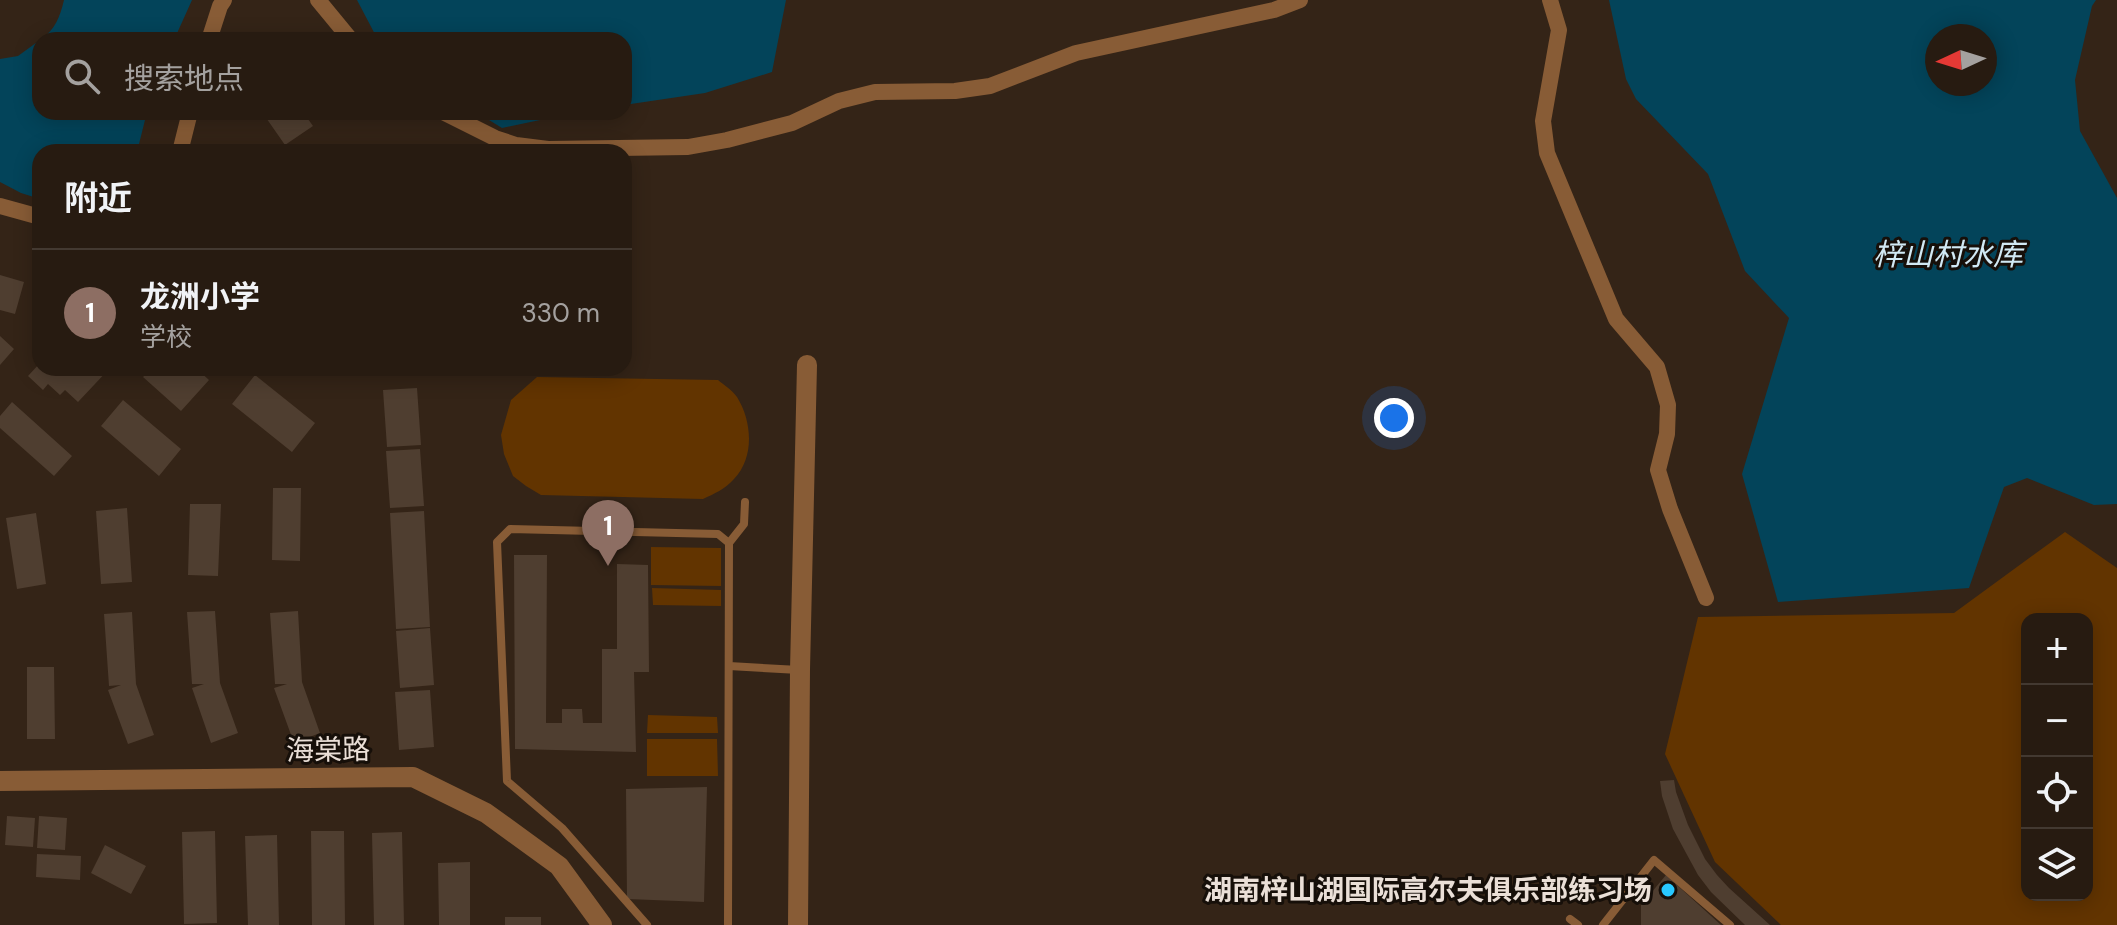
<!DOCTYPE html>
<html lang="zh">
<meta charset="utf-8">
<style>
body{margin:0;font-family:"DM Sans","Noto Sans SC",sans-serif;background:#2f241a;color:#f1f3f6}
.controls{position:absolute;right:24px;bottom:24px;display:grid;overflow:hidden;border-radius:16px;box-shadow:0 4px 20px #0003}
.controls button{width:72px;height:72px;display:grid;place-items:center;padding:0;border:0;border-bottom:2px solid #433931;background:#271b11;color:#f1f3f6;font:40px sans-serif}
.compass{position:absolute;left:1925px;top:24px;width:72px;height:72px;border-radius:50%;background:#271b11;box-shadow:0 4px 20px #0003;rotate:266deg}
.you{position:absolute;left:1394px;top:418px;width:28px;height:28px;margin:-20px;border:6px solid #fff;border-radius:50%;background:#1a73e8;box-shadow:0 0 0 12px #1a73e833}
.badge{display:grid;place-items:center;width:52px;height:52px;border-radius:50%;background:#bca0f2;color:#fff;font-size:26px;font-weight:700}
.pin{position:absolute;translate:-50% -66px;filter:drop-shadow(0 2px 4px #0008)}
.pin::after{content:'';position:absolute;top:42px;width:28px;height:24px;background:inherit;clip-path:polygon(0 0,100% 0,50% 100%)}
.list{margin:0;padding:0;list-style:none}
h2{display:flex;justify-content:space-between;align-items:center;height:104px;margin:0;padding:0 32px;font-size:34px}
h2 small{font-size:26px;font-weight:400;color:#a4a19f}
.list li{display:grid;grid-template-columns:52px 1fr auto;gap:24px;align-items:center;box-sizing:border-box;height:128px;padding:0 32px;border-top:2px solid #433931}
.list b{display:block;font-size:30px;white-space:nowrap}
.list p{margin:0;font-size:26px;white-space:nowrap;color:#a4a19f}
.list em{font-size:26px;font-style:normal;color:#a4a19f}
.icon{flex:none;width:44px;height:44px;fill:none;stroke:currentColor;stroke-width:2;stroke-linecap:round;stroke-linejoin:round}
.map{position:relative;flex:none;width:2117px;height:925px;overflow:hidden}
.search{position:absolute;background:#271b11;box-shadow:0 4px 20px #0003;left:32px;top:32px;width:600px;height:88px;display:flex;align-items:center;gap:20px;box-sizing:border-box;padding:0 28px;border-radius:24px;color:#a4a19f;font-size:30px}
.panel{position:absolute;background:#271b11;box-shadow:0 4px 20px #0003;left:32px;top:144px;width:600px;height:232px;border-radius:24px}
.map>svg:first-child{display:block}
</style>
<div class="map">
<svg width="2117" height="925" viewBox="0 0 2117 925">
<rect width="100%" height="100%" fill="#342417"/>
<path fill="#623400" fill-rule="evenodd" d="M537,377L718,380C724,385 732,390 737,397C752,421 755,457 734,479C725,489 714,494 703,499L541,495L526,486L513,476L504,454L501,435L511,400Z
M2065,532L2117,568V925H1781L1715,862L1665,754L1698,617L1954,613ZM2087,619V895H2027V619Z
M651,547L721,548V586L651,585Z
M652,588L721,590V606L653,605Z
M648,715L717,717L718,733H647Z
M647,739H717L718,776H647Z"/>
<path fill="#03445a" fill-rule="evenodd" d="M64,0H192L174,40H40C55,30 60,17 64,0Z
M357,0H786L772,72L705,93L624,105V40H378Z
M1609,0H2096L2092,6L2075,80L2080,131L2117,198V504L2094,505L2027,478L2004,487L1969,588L1778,602L1742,474L1789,318L1745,271L1708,174L1636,99L1626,79ZM1937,36H1985V84H1937Z
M40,40V112H147L137,152H40V199L21,193L0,182V59L18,56Z
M476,112H578L502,128Z"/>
<path fill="#4f3e30" d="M262,112H303L313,126L285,145Z
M0,275L24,282L15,314L0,310Z
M0,336L14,349L0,365Z
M40,363V368H110L78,402L65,390L60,395L48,384L43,390L28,376Z
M152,368H196L209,380L181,411L143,377Z
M255,375L315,423L292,452L232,404Z
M417,388L421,445L387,447L383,390Z
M123,400L181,449L159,476L101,426Z
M12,402L72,456L54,476L0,428V416Z
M420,449L424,506L390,508L386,451Z
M273,488H301L300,561L272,560Z
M190,504H221L218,576L188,575Z
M127,508L132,582L101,584L96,511Z
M424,511L430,627L396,629L390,513Z
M36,513L46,584L17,589L6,518Z
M514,555H547L546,723H562V709H582L583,723H602V649H617V564L648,565L649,672H634L636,752L515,749Z
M215,611L220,683L238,733L211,743L192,688L204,684H192L187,612Z
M298,611L302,682L320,733L294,743L274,688L287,684H275L270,613Z
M132,612L136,684L154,735L128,744L108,690L121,685L109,686L104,614Z
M430,628L434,685L400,688L396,631Z
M27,667H54L55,739H27Z
M430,690L434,747L399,750L395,692Z
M1674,780L1676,792L1688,825L1705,859L1717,875L1729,888L1770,925H1745L1711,892L1698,875L1673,829L1662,796L1660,781Z
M707,787L704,902L627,899L626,789Z
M7,816L35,818L33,847L5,845Z
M39,816L67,818L65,850L37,848Z
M215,831L217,923L184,924L182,832Z
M311,831H344L345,925H312Z
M402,832L404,925H374L372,833Z
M277,835L279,925H248L245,836Z
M105,845L146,866L131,894L91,873Z
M37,854L81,856L80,880L36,877Z
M470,862V925H439L438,863Z
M1666,875L1721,925H1641V905Z
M505,917H541V925H505Z"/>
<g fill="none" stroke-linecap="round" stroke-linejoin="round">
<path stroke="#885c36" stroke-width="8" d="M729,543L744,524L745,502
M729,666L799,670
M1570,919L1578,925
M647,925L562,828L507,781L497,542L510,529L718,534L729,543L728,925
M1603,925L1654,860L1730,925"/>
<path stroke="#885c36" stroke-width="16" d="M318,0L351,40
M1550,0L1559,30L1543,121L1547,153L1616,319L1657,367L1668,405L1667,434L1658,470L1670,509L1706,598
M209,40L220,6L224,0
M443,112L495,138L516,145L548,149L688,147L727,140L792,123L839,101L875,92L955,91L990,86L1076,53L1274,10L1300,0
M180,152L190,112
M0,206L40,217"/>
<path stroke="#885c36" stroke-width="20" d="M0,781L413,777L486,813L559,866L602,925
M798,925L800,670L807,365"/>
</g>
<circle fill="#28c8ff" stroke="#160f09" stroke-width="3" cx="1668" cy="890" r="8"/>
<g text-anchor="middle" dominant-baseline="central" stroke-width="6" stroke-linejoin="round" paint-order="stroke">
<g font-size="28" fill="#eadfd7" stroke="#160f09">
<text transform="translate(328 750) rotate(-1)">海棠路</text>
</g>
<g font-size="28" font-weight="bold" fill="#eadfd7" stroke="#160f09" text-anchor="end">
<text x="1652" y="890">湖南梓山湖国际高尔夫俱乐部练习场</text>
</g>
<g font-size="30" font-style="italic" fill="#d1e9f4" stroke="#160f09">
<text x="1948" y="254">梓山村水库</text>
</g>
</g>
</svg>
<div class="controls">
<button>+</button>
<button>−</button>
<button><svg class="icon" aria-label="locate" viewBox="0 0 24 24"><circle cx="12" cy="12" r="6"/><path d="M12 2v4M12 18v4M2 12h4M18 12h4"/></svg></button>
<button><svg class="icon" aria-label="layers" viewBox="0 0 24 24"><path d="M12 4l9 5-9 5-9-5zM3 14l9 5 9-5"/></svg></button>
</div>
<svg class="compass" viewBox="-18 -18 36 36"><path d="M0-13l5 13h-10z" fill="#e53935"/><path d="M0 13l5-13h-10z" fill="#a4a19f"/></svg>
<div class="you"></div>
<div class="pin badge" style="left:608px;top:566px;background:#8d6e63">1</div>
<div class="search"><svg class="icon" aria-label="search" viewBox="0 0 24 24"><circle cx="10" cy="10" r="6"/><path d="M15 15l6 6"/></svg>搜索地点</div>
<section class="panel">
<h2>附近<small></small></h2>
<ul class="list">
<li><span class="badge" style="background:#8d6e63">1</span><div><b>龙洲小学</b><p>学校</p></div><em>330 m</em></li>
</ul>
</section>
</div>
